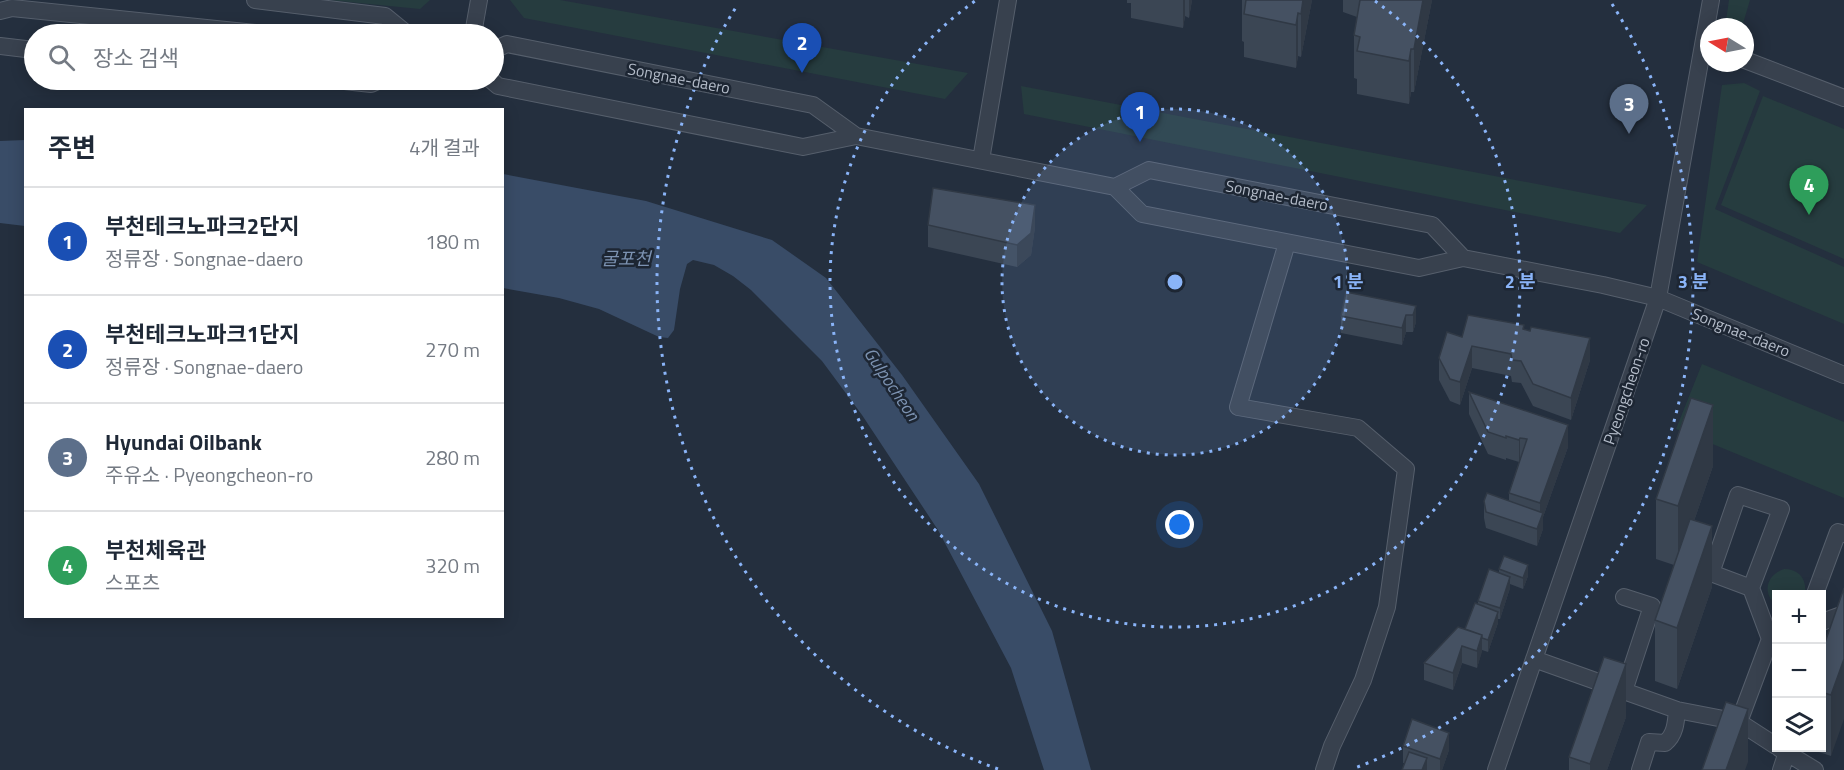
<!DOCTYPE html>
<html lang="ko">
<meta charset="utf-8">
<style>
body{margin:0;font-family:"Titillium Web","Noto Sans KR",sans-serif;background:#f2f2f3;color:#1f2937}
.controls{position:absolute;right:18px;bottom:18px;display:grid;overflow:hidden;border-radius:0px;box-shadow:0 3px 15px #0003}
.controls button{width:54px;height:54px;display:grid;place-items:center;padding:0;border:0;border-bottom:2px solid #e0e1e3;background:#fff;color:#1f2937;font:30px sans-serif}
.compass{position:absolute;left:1700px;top:18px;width:54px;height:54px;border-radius:50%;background:#fff;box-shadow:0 3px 15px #0003;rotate:280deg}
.you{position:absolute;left:1180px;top:525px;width:21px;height:21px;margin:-15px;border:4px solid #fff;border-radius:50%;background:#1a73e8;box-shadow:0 0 0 9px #1a73e833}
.badge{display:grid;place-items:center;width:39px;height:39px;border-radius:50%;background:#4f688e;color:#fff;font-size:20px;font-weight:700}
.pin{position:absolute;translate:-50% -50px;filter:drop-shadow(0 2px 3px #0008)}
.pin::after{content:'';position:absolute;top:32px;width:21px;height:18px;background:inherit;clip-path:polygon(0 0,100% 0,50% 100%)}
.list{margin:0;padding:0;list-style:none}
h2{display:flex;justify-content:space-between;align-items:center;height:78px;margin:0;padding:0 24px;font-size:26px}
h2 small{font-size:20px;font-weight:400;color:#747a83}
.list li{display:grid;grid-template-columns:39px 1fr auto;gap:18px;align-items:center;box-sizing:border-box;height:108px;padding:0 24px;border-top:2px solid #e0e1e3}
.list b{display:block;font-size:22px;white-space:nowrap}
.list p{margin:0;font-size:20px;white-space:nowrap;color:#747a83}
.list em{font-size:20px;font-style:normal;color:#747a83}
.icon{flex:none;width:33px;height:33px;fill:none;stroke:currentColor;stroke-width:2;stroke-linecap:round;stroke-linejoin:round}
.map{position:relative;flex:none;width:1844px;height:770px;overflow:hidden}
.search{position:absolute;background:#fff;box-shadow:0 3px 15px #0003;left:24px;top:24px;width:480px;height:66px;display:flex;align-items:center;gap:15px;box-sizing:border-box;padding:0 21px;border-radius:33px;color:#747a83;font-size:22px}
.panel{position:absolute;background:#fff;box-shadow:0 3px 15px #0003;left:24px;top:108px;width:480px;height:510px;border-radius:0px}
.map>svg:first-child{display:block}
</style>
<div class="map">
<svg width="1844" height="770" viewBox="0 0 1844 770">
<rect width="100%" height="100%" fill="#242f3e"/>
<path fill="#263c3f" d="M329,0H430L420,9Z
M510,0H560L968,73L945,99L524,18Z
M1729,0H1750L1742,27H1725Z
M1744,83L1760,91L1715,209L1844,267V324L1697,262L1722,85Z
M1021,86L1647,205L1620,233L1024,114Z
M1763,96L1844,129V259L1721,205Z
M1702,364L1844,422V498L1676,429Z
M1784,569C1799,569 1807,579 1805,594H1776V605C1762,593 1766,575 1784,569Z"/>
<path fill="#394c67" d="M25,140V226L0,223V141Z
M503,174L646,201L772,240L826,278L902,375L979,484L1052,631L1091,770H1044L1011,668L938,530L862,415L822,361L751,290L733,276L714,265L693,260L687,264L680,289L674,330L668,338L659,337L599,309L559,298L503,288Z"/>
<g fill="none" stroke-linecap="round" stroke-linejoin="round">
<defs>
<path id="minor" d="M255,0L385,16L407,34
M0,11L12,8L265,34
M473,34L479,0
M0,46L34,50
M494,50L507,44L813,105L856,136
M1745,60L1844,98
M336,80L371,84L380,80
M491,80L498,86L803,147L856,136L1115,187L1142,214L1419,268L1463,258L1603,285L1658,298L1844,375
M981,160L1008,0
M1115,187L1149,170L1432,225L1463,258
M1287,243L1238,407L1358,428L1406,469L1387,607L1363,680L1332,746L1324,770
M1751,588L1781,509L1738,495L1711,573L1751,588L1770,639
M1815,594L1838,532L1844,534
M1822,622L1844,614
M1534,659L1677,710L1739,722L1776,746
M1624,691L1652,606L1624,597
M1739,722L1770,639L1776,637
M1779,748L1815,770
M1496,770L1658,298L1711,0
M1640,770L1649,742L1665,743C1675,735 1676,723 1677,710
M1781,770L1787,752"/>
</defs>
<use href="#minor" stroke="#565f6c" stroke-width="18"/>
<use href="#minor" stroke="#38414e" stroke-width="16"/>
</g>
<path fill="#3b4654" d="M1127,0H1192L1189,18L1185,16L1183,28L1131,18V3H1127Z
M1242,0H1312L1301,57L1298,56L1296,68L1244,57V42L1242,41Z
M1343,0H1432L1414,92H1411L1409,104L1357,94V79L1354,78V35L1357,17L1343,12Z
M928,225L1035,227L1031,255L1017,267L928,247Z
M1416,306V322L1413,332H1406L1402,345L1341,333V316Z
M1524,329L1590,360L1571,420L1533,406L1521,383L1512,382L1511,376L1472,368L1460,405L1450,401L1439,380V358L1462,337Z
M1469,392L1568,447L1543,517V529L1537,546L1486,528L1484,518V501H1509V493L1519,462L1506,458V460L1488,454L1469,414Z
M1713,466L1694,521L1712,587L1677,689L1655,681V620L1674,565L1656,559V499Z
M1499,569L1528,576L1523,589L1510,584V588L1500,619H1498V623L1488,652L1482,650L1477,668L1462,663L1453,690L1424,680V663L1465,629L1478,605V601L1499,573Z
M1844,588L1831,756L1810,749V747H1821V654Z
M1626,717L1607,770H1569V757Z
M1403,746L1449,750L1442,770H1402L1405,763H1403Z"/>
<path fill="#303945" d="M1183,0H1185V16L1183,28Z
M1189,0H1192L1189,18Z
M1303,0H1312L1301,57V14Z
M1423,0H1432L1414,92V49Z
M1298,13V56L1296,68V25Z
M1411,49V92L1409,104V61Z
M1035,205V227L1031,255L1017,267V245Z
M1416,306V322L1413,332V315Z
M1406,315V332L1402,345V328Z
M1590,338V360L1571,420V398Z
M1472,346V368L1460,405V382Z
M1713,405V466L1678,567V506Z
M1568,425V447L1543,517V529L1537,546V529L1540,521V503Z
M1520,438V460L1519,462V440Z
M1712,526V587L1677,689V628Z
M1528,565V576L1523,589V578Z
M1510,577V588L1500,619V608Z
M1498,612V623L1488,652V640Z
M1482,635V652L1477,668V651Z
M1462,646V663L1453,690V673Z
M1844,659V719L1831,756V695Z
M1626,664V717L1607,770H1590V764Z
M1748,709V762L1745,770H1726Z
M1449,733V750L1442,770H1440V759Z
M1427,758V770H1422Z"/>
<path fill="#455162" stroke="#303945" stroke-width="1.5" d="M1246,0H1303L1301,14L1298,13L1296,25L1244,14Z
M1360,0H1423L1414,49H1411L1409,61L1357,51L1360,37L1354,35Z
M933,188L1035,205L1031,233L1017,245L928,225Z
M1346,292L1416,306L1413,315H1406L1402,328L1341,316Z
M1468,315L1524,325L1523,329L1530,331L1531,327L1590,338L1571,398L1533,384L1521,361L1512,360L1511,354L1472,346L1460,382L1450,379L1439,358L1447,332L1462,337Z
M1469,392L1568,425L1540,503L1509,493L1527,439L1520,438L1519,440L1506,436V438L1488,432Z
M1691,398L1713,405L1678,506L1656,499Z
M1487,493L1543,513L1537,529L1486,512L1484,501Z
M1690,519L1712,526L1677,628L1655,620Z
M1504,556L1528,565L1523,578L1499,569Z
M1489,569L1510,577L1500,608L1478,601Z
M1844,588V659L1831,695L1821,692V654Z
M1475,603L1498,612L1488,640L1482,638V635L1465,629Z
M1458,627L1482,635L1477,651L1462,646L1453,673L1424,663Z
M1604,657L1626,664L1590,764L1569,757Z
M1726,702L1748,709L1726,770H1702Z
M1412,719L1449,733L1440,759L1403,746Z
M1409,752L1427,758L1422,770H1402Z"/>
<circle cx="1175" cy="282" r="173" fill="#8ab4f8" fill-opacity=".12"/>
<g fill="none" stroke="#8ab4f8" stroke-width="3" stroke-dasharray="3 6">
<circle cx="1175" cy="282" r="173"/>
<path d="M1375 1A345 345 0 1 1 975 1"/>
<path d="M998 769A518 518 0 0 1 738 4M1612 4A518 518 0 0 1 1352 769"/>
</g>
<g text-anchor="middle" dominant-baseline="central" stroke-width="5" stroke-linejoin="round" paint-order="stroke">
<g font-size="16" fill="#b4bcc9" stroke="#1d2633">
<text transform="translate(679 78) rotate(11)">Songnae-daero</text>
<text transform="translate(1277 195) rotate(11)">Songnae-daero</text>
<text transform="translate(1741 332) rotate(22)">Songnae-daero</text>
<text transform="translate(1626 391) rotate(-71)">Pyeongcheon-ro</text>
</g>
<g font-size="18" font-style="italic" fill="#7c92b1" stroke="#1d2633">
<text x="626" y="258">굴포천</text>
<text transform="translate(892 384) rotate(56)">Gulpocheon</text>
</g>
</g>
<circle cx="1175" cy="282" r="9" fill="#8ab4f8" stroke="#1d2633" stroke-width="3"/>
<g font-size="18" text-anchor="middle" font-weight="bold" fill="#8ab4f8" stroke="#1d2633" stroke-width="5" stroke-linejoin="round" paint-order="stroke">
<text x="1348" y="288">1 분</text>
<text x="1520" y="288">2 분</text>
<text x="1693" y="288">3 분</text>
</g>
</svg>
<div class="controls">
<button>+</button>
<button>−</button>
<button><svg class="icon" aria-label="layers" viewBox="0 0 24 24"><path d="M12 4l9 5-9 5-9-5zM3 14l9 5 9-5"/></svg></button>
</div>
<svg class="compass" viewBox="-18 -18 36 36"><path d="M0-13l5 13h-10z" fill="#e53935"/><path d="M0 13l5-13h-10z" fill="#747a83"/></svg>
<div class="you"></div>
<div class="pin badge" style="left:1140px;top:142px;background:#1a4fb4">1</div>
<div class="pin badge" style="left:802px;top:73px;background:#1a4fb4">2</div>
<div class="pin badge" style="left:1629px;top:134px;background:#5c6f8a">3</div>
<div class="pin badge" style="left:1809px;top:215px;background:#2e9e5b">4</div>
<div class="search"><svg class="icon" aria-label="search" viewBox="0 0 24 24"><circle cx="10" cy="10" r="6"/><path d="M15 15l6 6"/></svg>장소 검색</div>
<section class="panel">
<h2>주변<small>4개 결과</small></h2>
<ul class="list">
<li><span class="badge" style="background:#1a4fb4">1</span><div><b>부천테크노파크2단지</b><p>정류장 · Songnae-daero</p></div><em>180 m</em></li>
<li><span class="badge" style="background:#1a4fb4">2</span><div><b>부천테크노파크1단지</b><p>정류장 · Songnae-daero</p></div><em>270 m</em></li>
<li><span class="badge" style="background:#5c6f8a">3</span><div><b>Hyundai Oilbank</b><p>주유소 · Pyeongcheon-ro</p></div><em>280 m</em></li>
<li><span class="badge" style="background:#2e9e5b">4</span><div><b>부천체육관</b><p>스포츠</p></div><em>320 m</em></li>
</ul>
</section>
</div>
